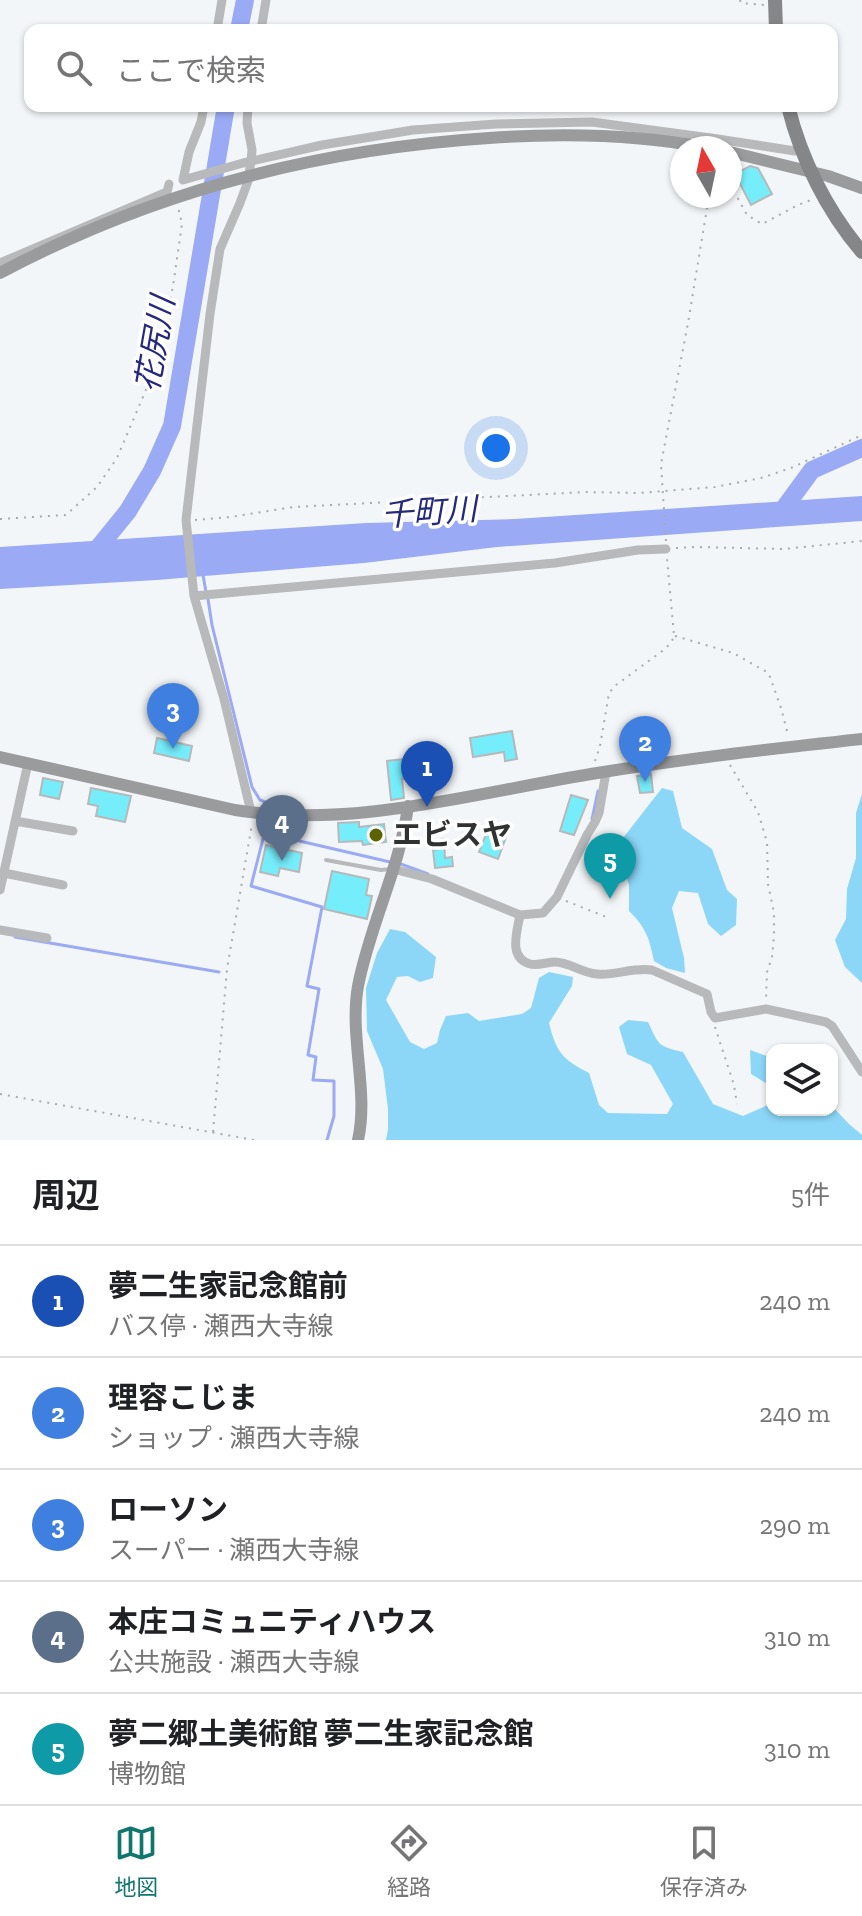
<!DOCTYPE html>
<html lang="ja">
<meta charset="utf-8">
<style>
body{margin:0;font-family:"Zilla Slab","Noto Sans JP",serif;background:#f2f2f2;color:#202124}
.controls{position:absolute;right:24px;bottom:24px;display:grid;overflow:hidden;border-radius:16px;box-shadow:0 2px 6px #0004}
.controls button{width:72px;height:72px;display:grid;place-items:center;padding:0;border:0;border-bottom:2px solid #e0e0e0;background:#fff;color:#202124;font:40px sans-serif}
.compass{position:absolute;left:670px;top:136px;width:72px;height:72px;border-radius:50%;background:#fff;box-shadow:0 2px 6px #0004;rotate:351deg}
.you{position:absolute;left:496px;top:448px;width:28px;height:28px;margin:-20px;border:6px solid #fff;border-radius:50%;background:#1a73e8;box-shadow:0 0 0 12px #1a73e833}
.badge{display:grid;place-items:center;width:52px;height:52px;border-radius:50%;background:#0f766e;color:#fff;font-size:26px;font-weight:700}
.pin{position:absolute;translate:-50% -66px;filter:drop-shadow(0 2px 4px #0008)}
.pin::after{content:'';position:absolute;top:42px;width:28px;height:24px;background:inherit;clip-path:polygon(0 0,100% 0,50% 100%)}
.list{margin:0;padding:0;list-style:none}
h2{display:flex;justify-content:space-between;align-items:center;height:104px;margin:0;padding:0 32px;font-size:34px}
h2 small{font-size:26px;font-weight:400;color:#757577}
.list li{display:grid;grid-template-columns:52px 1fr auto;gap:24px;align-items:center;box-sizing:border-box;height:112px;padding:0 32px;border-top:2px solid #e0e0e0}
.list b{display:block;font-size:30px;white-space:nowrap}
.list p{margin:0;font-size:26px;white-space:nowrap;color:#757577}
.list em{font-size:26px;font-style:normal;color:#757577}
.icon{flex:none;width:44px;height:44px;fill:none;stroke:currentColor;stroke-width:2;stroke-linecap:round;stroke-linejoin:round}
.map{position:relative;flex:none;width:862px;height:1140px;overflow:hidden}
.search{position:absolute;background:#fff;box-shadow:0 2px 6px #0004;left:24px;right:24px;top:24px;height:88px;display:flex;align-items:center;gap:20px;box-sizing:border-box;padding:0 28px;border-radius:16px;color:#757577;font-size:30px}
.sheet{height:664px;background:#fff}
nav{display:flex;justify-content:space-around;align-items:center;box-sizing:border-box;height:112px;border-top:2px solid #e0e0e0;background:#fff;font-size:22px;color:#757577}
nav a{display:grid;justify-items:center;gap:4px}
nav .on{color:#0f766e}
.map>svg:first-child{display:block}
</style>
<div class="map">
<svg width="862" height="1140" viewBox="0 0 862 1140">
<rect width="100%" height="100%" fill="#f3f6f8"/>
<path fill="#8cd6f8" d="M662,788L673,791L682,828L712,849L727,890L737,899L736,925L721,936L708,924L698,893L679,891L672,908L684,958L685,973L666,968L654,961C649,937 646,928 629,911V885L619,853L623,838Z
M862,794V983L845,967L835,940L846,919L847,889L856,858V813Z
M390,929L405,932L436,957L433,978L420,982L408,976L397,977L386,1000L410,1042L424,1049L437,1043L440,1030L446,1016L468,1013L479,1021L522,1014L531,1008L539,978L549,972L573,977L572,986L549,1023C556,1052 563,1060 589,1073L599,1105L608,1113L667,1114L673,1104L651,1065L627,1054L619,1027L628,1020L648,1022C659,1045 657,1046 683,1052L713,1104L743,1116L770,1104L772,1096V1110H832V1106L849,1124L862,1135V1140H386L388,1129V1109L383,1069L367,1031L366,988L377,953Z
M750,1050L772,1058V1087L751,1074Z"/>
<path fill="#9aaaf5" d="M862,496V521L497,547L364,563L157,580L0,589V547L366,523L515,519Z"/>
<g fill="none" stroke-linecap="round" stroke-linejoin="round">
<path stroke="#9aaaf5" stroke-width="3" d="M203,575L206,592
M208,599L212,625L252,787L260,800L268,803L269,810
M270,818L271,830L278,836L390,862
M592,819L598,791
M271,830L264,835L251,886L322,907L307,986L319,989L308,1055L316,1057L313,1080L334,1081V1116L327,1140
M398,863L428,874
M15,937L219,972"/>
<path stroke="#9aaaf5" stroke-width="18" d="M239,30L245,0
M779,515L812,470L862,448
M90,558L128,511L152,471L172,426L226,106"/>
</g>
<path fill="#76edfb" stroke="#b6b9ba" stroke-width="2" d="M750,166L758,168L772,194L751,205L735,174Z
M512,731L517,759L505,761L504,752L473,757L470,738Z
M157,738L192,746L189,761L154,753Z
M413,758V778L402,779L404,798L391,800L387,761Z
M651,774L653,792L640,793L637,776Z
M43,778L63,782L59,799L40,795Z
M91,788L131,796L125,822L96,816L98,806L88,804Z
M571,795L588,800L574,835L560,831Z
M359,822V827L384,824L386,842L363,845L362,841L339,842L338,823Z
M491,822L509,829L498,859L479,852Z
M444,839L445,858L452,857L453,866L435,868L433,850H436L435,841Z
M266,845L302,853L299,872L280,868L278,876L260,872Z
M332,871L369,879L366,895L372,896L367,919L324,909Z"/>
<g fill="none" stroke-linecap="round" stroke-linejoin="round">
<path stroke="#a8abac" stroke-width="2" stroke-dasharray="2 6" stroke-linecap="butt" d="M740,0L741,3L765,5
M730,184L747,215L762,224L798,205L811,200
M0,519L66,515L97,487L117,458L159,359L173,286L182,224L178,207
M195,520L231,517L293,507L586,492L639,493L715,487L761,478L791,468L862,435
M666,541L661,464L688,323L709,196
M676,548L696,547L784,549L862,541
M675,636L733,653L765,671L769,674L781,708L788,735
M595,761L600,746L609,693L616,685L665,649L672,641L674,635L667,559
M730,765L758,812L767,842L768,884L774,913V936L772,957L767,972L766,1000
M566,901L609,918
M715,1027L734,1085L737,1104
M0,1094L254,1140
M213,1132L227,969L252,824"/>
<path stroke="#b8b9ba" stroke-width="4" d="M326,860L381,870L391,869"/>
<path stroke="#b8b9ba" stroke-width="9" d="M217,30L222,0
M261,30L266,0
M183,180L243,163L322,145L413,130L496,124L592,122L718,139L795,151H801
M183,180L189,152L201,122L204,106
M0,263L167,192L169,184
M194,596L186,520L210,314L220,249L240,203L248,181L251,161L252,150L247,123L248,106
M251,812L224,699L194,596L555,563L638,550L666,549
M15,821L73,831
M393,869L432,879L520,915C517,932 508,958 530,964C538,966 547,962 555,962C569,962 582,973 597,974C615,976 633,967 652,970L707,994L711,1012L715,1018L766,1009L826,1022L832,1026L862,1072
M4,873L63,885
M0,890L28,763
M520,915L543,913L557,897L587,835L595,822L599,813L606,772
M0,930L47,938"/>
<path stroke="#9a9b9d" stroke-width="12" d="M730,152L828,176L862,188
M0,273C152,192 318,149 489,138C562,133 636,134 708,148
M0,757L235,810C352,829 475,793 591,774C681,759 771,749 862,739
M358,1140C369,1091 349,1037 358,986C370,924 400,868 408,806"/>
<path stroke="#848688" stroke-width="14" d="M775,0L776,30
M788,106C801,159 827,211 862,252"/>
</g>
<circle fill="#5b6200" stroke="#fff" stroke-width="3" cx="376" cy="835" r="8"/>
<g text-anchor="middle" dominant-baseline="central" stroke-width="7" stroke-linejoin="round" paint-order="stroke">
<g font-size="30" font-weight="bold" fill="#303232" stroke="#fff" text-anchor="start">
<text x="392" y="835">エビスヤ</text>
</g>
<g font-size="32" font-style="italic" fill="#25297d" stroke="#fff">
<text transform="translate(155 344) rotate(-80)">花尻川</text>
<text transform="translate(429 512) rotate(-4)">千町川</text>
</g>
</g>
</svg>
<div class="controls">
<button><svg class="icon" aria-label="layers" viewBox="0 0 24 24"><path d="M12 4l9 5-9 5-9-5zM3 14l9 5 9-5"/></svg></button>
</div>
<svg class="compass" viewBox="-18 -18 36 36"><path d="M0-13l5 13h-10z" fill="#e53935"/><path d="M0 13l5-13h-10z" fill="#757577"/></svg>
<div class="you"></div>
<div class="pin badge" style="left:427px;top:807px;background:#1a4fb4">1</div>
<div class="pin badge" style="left:645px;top:782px;background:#3f7fe0">2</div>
<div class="pin badge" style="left:173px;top:749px;background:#3f7fe0">3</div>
<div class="pin badge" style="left:282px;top:861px;background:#5c6f8a">4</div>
<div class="pin badge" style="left:610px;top:899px;background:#0f9aa8">5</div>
<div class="search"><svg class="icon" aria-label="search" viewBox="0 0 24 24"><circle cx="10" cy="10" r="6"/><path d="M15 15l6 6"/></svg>ここで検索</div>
</div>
<section class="sheet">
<h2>周辺<small>5件</small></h2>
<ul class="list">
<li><span class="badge" style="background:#1a4fb4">1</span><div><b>夢二生家記念館前</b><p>バス停 · 瀬西大寺線</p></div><em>240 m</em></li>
<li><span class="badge" style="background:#3f7fe0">2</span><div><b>理容こじま</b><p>ショップ · 瀬西大寺線</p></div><em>240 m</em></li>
<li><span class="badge" style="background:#3f7fe0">3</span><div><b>ローソン</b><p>スーパー · 瀬西大寺線</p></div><em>290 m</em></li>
<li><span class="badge" style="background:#5c6f8a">4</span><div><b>本庄コミュニティハウス</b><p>公共施設 · 瀬西大寺線</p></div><em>310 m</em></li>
<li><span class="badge" style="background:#0f9aa8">5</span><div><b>夢二郷土美術館 夢二生家記念館</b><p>博物館</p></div><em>310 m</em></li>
</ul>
</section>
<nav>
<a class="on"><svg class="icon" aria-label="map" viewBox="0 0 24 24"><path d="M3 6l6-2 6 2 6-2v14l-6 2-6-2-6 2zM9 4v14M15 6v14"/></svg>地図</a>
<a><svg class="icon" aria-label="directions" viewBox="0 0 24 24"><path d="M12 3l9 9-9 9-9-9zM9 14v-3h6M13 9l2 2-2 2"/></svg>経路</a>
<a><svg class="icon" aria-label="saved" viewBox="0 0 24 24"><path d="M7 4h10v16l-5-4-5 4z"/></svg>保存済み</a>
</nav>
